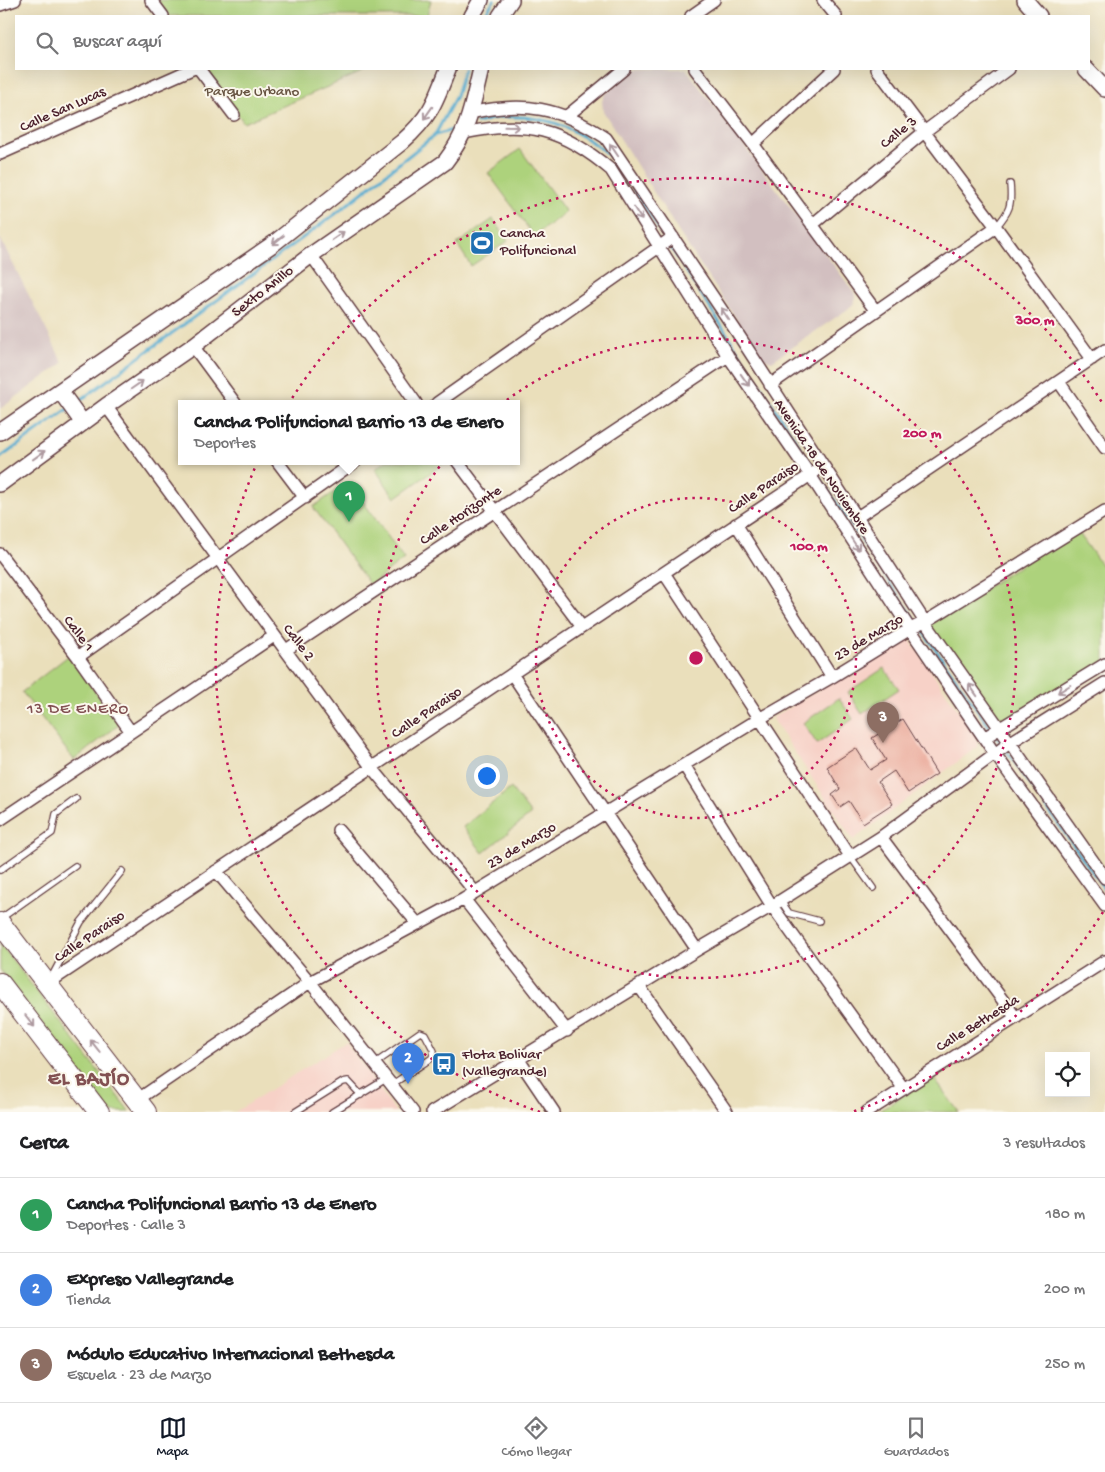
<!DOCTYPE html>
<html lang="es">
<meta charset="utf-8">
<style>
body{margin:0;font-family:"Gochi Hand",sans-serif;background:#f6f6f6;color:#202124}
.controls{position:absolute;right:15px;bottom:15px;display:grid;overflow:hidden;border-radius:0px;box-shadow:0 5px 20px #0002}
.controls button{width:45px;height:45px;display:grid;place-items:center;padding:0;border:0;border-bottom:1px solid #e0e0e0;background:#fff;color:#202124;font:25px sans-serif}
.you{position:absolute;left:486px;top:775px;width:18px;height:18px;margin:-12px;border:4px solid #fff;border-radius:50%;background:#1a73e8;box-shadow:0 0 0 8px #1a73e833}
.badge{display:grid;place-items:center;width:32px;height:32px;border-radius:50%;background:#111827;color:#fff;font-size:16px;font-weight:700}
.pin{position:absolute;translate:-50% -41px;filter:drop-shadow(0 1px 2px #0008)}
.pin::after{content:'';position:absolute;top:26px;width:18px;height:15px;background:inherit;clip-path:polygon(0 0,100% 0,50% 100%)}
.popup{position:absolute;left:178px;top:400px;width:342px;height:65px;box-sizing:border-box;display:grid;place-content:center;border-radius:0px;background:#fff;filter:drop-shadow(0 1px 4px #0005);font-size:16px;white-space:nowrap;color:#757577}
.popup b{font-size:19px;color:#202124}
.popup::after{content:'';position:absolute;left:50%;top:100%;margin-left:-10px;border:10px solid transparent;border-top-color:#fff}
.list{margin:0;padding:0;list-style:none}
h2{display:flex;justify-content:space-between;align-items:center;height:65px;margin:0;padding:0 20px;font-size:21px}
h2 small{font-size:16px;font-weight:400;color:#757577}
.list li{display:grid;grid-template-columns:32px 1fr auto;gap:15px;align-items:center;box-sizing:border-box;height:75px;padding:0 20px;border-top:1px solid #e0e0e0}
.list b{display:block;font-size:19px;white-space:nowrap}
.list p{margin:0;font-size:16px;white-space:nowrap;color:#757577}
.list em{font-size:16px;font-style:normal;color:#757577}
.icon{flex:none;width:28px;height:28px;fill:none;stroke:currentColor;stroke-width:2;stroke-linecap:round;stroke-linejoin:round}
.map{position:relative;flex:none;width:1105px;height:1112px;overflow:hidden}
.search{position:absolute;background:#fff;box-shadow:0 5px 20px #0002;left:15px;right:15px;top:15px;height:55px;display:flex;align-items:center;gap:12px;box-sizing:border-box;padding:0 18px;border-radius:0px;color:#757577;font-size:19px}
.sheet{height:290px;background:#fff}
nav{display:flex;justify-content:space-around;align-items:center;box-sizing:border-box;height:70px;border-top:1px solid #e0e0e0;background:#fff;font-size:14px;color:#757577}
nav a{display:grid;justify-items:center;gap:2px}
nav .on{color:#111827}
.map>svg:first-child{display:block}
</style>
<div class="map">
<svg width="1105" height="1112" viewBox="0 0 1105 1112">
<rect width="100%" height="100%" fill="#fbf7ec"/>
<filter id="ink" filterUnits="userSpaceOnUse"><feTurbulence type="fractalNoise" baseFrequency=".02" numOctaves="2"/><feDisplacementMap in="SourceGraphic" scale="10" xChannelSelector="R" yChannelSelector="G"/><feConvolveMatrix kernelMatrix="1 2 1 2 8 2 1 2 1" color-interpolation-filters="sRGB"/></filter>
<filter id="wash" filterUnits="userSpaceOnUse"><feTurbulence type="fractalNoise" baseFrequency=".0096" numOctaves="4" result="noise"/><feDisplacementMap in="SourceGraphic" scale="20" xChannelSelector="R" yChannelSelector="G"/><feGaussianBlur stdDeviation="1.12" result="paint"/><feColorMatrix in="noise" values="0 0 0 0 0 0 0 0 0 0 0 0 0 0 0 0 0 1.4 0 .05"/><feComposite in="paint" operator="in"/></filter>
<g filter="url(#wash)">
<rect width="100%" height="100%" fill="#eadfbb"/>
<path fill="#f7d1c7" d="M904,638L910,640L977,738V747L853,840L772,718Z
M346,1042L396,1112H235Z"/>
<path fill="#d2bfc0" d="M636,69H686L854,292L856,297L854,303L848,309L772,361L763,358L748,336L680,234L603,111L602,101L605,94Z
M0,238L63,363L0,409Z"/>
<path fill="#add27c" stroke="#7c7854" d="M158,0H431L427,16H169Z
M206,69H369L244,123Z
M520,149L566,212L534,236L488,173Z
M493,219L508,241L471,266L457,244Z
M386,461H447L395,498L375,469Z
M349,482L404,559L370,585L313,507Z
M1076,529L1105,570V663L1004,726L925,628Z
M68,656L120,724L74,760L22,692Z
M884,668L899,689L862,714L848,692Z
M839,698L853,719L817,744L803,723Z
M511,788L531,814L483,853L463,827Z
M0,944L130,1112H110L0,970Z
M932,1076L959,1112H878Z"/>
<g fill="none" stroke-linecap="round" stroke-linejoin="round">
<path stroke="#53abd0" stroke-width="3" d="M484,16L494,0
M477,123C486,121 495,117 504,117C551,115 579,130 614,159
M435,135L456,129
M634,190L821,480L916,622
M75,404L334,215L435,135L456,96L464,69
M0,458L68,409
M920,627L1002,745
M1006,750L1105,890"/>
</g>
<g id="blocks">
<path fill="#ebaa9b" d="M903,719L937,774L908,793L894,771L878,782L892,804L863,823L849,801L840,807L832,795L840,789L827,767L856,748L870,770L886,760L872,738Z"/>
</g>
</g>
<g filter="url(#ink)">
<use href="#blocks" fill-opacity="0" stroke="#623c41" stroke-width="1"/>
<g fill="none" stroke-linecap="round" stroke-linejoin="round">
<defs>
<path id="lane" d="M996,227C1010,211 1012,205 1010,184
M850,856L873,888
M0,870L52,833L56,814L76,799
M781,901L789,913L819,921
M0,919L75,866
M51,978L81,922L122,871
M374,1064L420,1032L425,1034L434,1051L432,1058L391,1085
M295,1112L343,1082L348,1081L361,1095
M332,1112L386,1079"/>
<path id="street" d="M151,0L163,16
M823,0L836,16
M0,5L15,0
M691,16L714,0
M199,69L234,115
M695,69L753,144L875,310
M877,69L996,227L1092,359
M470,113C525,101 559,107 606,138L736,331L925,622L1105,878
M567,116L624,69
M464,133C526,119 563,129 611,170L728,356L810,475L910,629L995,754L1105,906
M753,144L834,69
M0,154L192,69
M812,225L924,132L1009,69
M311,255L416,403
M193,346L235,403
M1059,382L1105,448
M770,385L996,227
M437,403L673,237
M106,406L372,768L475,892
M277,461L305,498
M457,461L582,627
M856,518L1105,350
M736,524L832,677
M0,554L78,657L131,732
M664,573L850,856
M286,650L728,356
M78,657L356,461
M512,674L697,950
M984,738L1105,664
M684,765L772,906L904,1089
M0,820L274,636
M338,830L418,924
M881,837L1016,1018
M216,871L310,982L413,1112
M464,899L567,1031
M47,984L815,472
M639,986L727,1112
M519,1060L554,1112
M137,1100L310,982L464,899L759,719L832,677L910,629L925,622L1105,511
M432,1112L697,950L772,906L881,837L1011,742L1105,683
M867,1112L1105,961"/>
<path id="secondary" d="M1025,0L1039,16
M472,16L481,0
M500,16L511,0
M1086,69L1105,89
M60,391L83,423
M0,432L273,244L402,142C430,117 435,103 448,69
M0,484L106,406L193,346L311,255L445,162C469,131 472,106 481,69"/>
<path id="highway" d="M0,923L146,1112
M0,983L99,1112"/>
</defs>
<use href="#lane" stroke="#623c41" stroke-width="8"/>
<use href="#street" stroke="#623c41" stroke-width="14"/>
<use href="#secondary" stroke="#623c41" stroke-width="18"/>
<use href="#highway" stroke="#623c41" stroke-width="22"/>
<use href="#lane" stroke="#fff" stroke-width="5.5"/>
<use href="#street" stroke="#fff" stroke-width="11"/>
<use href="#secondary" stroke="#fff" stroke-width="15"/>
<use href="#highway" stroke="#fff" stroke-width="20"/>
</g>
<defs><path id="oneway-shaft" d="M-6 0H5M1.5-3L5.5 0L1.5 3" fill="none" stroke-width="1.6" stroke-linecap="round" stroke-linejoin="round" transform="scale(1.25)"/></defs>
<g stroke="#ae9aa0">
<use href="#oneway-shaft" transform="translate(428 113) rotate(125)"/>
<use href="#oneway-shaft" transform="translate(512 127) rotate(1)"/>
<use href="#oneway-shaft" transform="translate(614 150) rotate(-124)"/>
<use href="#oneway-shaft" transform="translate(638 214) rotate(58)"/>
<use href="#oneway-shaft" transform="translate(338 236) rotate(-35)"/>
<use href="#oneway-shaft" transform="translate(278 240) rotate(142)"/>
<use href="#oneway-shaft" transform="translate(725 314) rotate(-124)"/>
<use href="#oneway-shaft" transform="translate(745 380) rotate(55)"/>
<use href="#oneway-shaft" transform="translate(137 385) rotate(-35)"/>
<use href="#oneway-shaft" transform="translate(39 455) rotate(-36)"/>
<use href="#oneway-shaft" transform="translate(855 544) rotate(57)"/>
<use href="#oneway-shaft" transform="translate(1064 689) rotate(148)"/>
<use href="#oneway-shaft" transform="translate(973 690) rotate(-125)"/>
<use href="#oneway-shaft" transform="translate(30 1021) rotate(52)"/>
<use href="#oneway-shaft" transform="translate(95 1046) rotate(-128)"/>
</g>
</g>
<g fill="none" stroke="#c2185b" stroke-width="2.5" stroke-dasharray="2.5 5">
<circle cx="696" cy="658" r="160"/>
<circle cx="696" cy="658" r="320"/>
<path d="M1103 912A480 480 0 0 1 852 1112M540 1112A480 480 0 1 1 1103 404"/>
</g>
<defs>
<symbol id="stadium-square" viewBox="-11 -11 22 22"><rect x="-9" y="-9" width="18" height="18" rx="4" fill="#1f6fb2" stroke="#fbf7ec"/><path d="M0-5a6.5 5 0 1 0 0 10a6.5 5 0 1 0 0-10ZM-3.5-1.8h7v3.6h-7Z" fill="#fff"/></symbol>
<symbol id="bus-square" viewBox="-11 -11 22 22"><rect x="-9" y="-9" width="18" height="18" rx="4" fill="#1f6fb2" stroke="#fbf7ec"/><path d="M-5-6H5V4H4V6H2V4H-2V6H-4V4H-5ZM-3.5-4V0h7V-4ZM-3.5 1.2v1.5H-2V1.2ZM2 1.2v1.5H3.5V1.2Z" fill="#fff"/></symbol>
</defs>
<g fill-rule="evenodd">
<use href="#stadium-square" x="468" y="229" width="28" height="28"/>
<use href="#bus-square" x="430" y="1050" width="28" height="28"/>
</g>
<g text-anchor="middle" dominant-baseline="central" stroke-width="4" stroke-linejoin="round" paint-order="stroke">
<g font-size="15" fill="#685543" stroke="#fbf7ec">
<text x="252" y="92">Parque Urbano</text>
</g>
<g font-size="15" fill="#4a1f2b" stroke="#fbf7ec">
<text transform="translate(63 110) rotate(-24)">Calle San Lucas</text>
<text transform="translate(899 133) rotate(-39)">Calle 3</text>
<text transform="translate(263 292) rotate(-38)">Sexto Anillo</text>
<text transform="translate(821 467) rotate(56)">Avenida 18 de Noviembre</text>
<text transform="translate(764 488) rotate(-34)">Calle Paraiso</text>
<text transform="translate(461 516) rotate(-34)">Calle Horizonte</text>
<text transform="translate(78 634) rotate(53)">Calle 1</text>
<text transform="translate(869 638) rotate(-31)">23 de Marzo</text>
<text transform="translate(298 643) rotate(53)">Calle 2</text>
<text transform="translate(427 713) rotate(-34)">Calle Paraiso</text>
<text transform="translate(522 846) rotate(-31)">23 de Marzo</text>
<text transform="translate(90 937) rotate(-34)">Calle Paraiso</text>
<text transform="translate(978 1024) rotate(-32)">Calle Bethesda</text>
</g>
<g font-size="15" fill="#4a1f2b" stroke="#fbf7ec" text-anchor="start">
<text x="500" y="234">Cancha<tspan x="500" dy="17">Polifuncional</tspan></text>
<text x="462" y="1055">Flota Bolivar<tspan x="462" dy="17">(Vallegrande)</tspan></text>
</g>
<g font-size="16" letter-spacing="1" fill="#825052" stroke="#fbf7ec">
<text x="78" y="710">13 DE ENERO</text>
</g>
<g font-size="20" font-weight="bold" letter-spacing="1" fill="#825052" stroke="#fbf7ec">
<text x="89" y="1080">EL BAJÍO</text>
</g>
</g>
<circle cx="696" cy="658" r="8" fill="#c2185b" stroke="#fbf7ec" stroke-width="2.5"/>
<g font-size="15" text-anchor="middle" font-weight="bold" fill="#c2185b" stroke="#fbf7ec" stroke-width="4" stroke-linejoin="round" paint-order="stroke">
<text x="1035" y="324">300 m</text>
<text x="922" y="437">200 m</text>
<text x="809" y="550">100 m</text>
</g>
</svg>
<div class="controls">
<button><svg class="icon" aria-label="locate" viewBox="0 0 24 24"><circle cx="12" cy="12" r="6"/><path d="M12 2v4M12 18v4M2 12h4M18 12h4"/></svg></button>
</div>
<div class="you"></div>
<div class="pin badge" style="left:349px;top:522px;background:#2e9e5b">1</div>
<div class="popup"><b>Cancha Polifuncional Barrio 13 de Enero</b>Deportes</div>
<div class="pin badge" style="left:408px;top:1084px;background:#3f7fe0">2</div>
<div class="pin badge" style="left:883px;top:743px;background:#8d6e63">3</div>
<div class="search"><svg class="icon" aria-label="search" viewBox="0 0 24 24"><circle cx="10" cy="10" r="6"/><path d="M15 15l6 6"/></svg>Buscar aquí</div>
</div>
<section class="sheet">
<h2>Cerca<small>3 resultados</small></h2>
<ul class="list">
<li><span class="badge" style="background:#2e9e5b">1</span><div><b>Cancha Polifuncional Barrio 13 de Enero</b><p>Deportes · Calle 3</p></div><em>180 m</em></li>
<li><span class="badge" style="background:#3f7fe0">2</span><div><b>Expreso Vallegrande</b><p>Tienda</p></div><em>200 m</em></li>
<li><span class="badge" style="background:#8d6e63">3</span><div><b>Módulo Educativo Internacional Bethesda</b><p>Escuela · 23 de Marzo</p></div><em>250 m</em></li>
</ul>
</section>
<nav>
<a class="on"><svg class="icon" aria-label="map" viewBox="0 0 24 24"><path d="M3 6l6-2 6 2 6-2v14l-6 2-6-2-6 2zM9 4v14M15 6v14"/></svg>Mapa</a>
<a><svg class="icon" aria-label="directions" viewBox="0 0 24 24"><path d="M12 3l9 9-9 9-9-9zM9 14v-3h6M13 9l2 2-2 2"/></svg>Cómo llegar</a>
<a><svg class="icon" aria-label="saved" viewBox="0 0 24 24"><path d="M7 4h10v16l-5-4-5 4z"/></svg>Guardados</a>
</nav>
